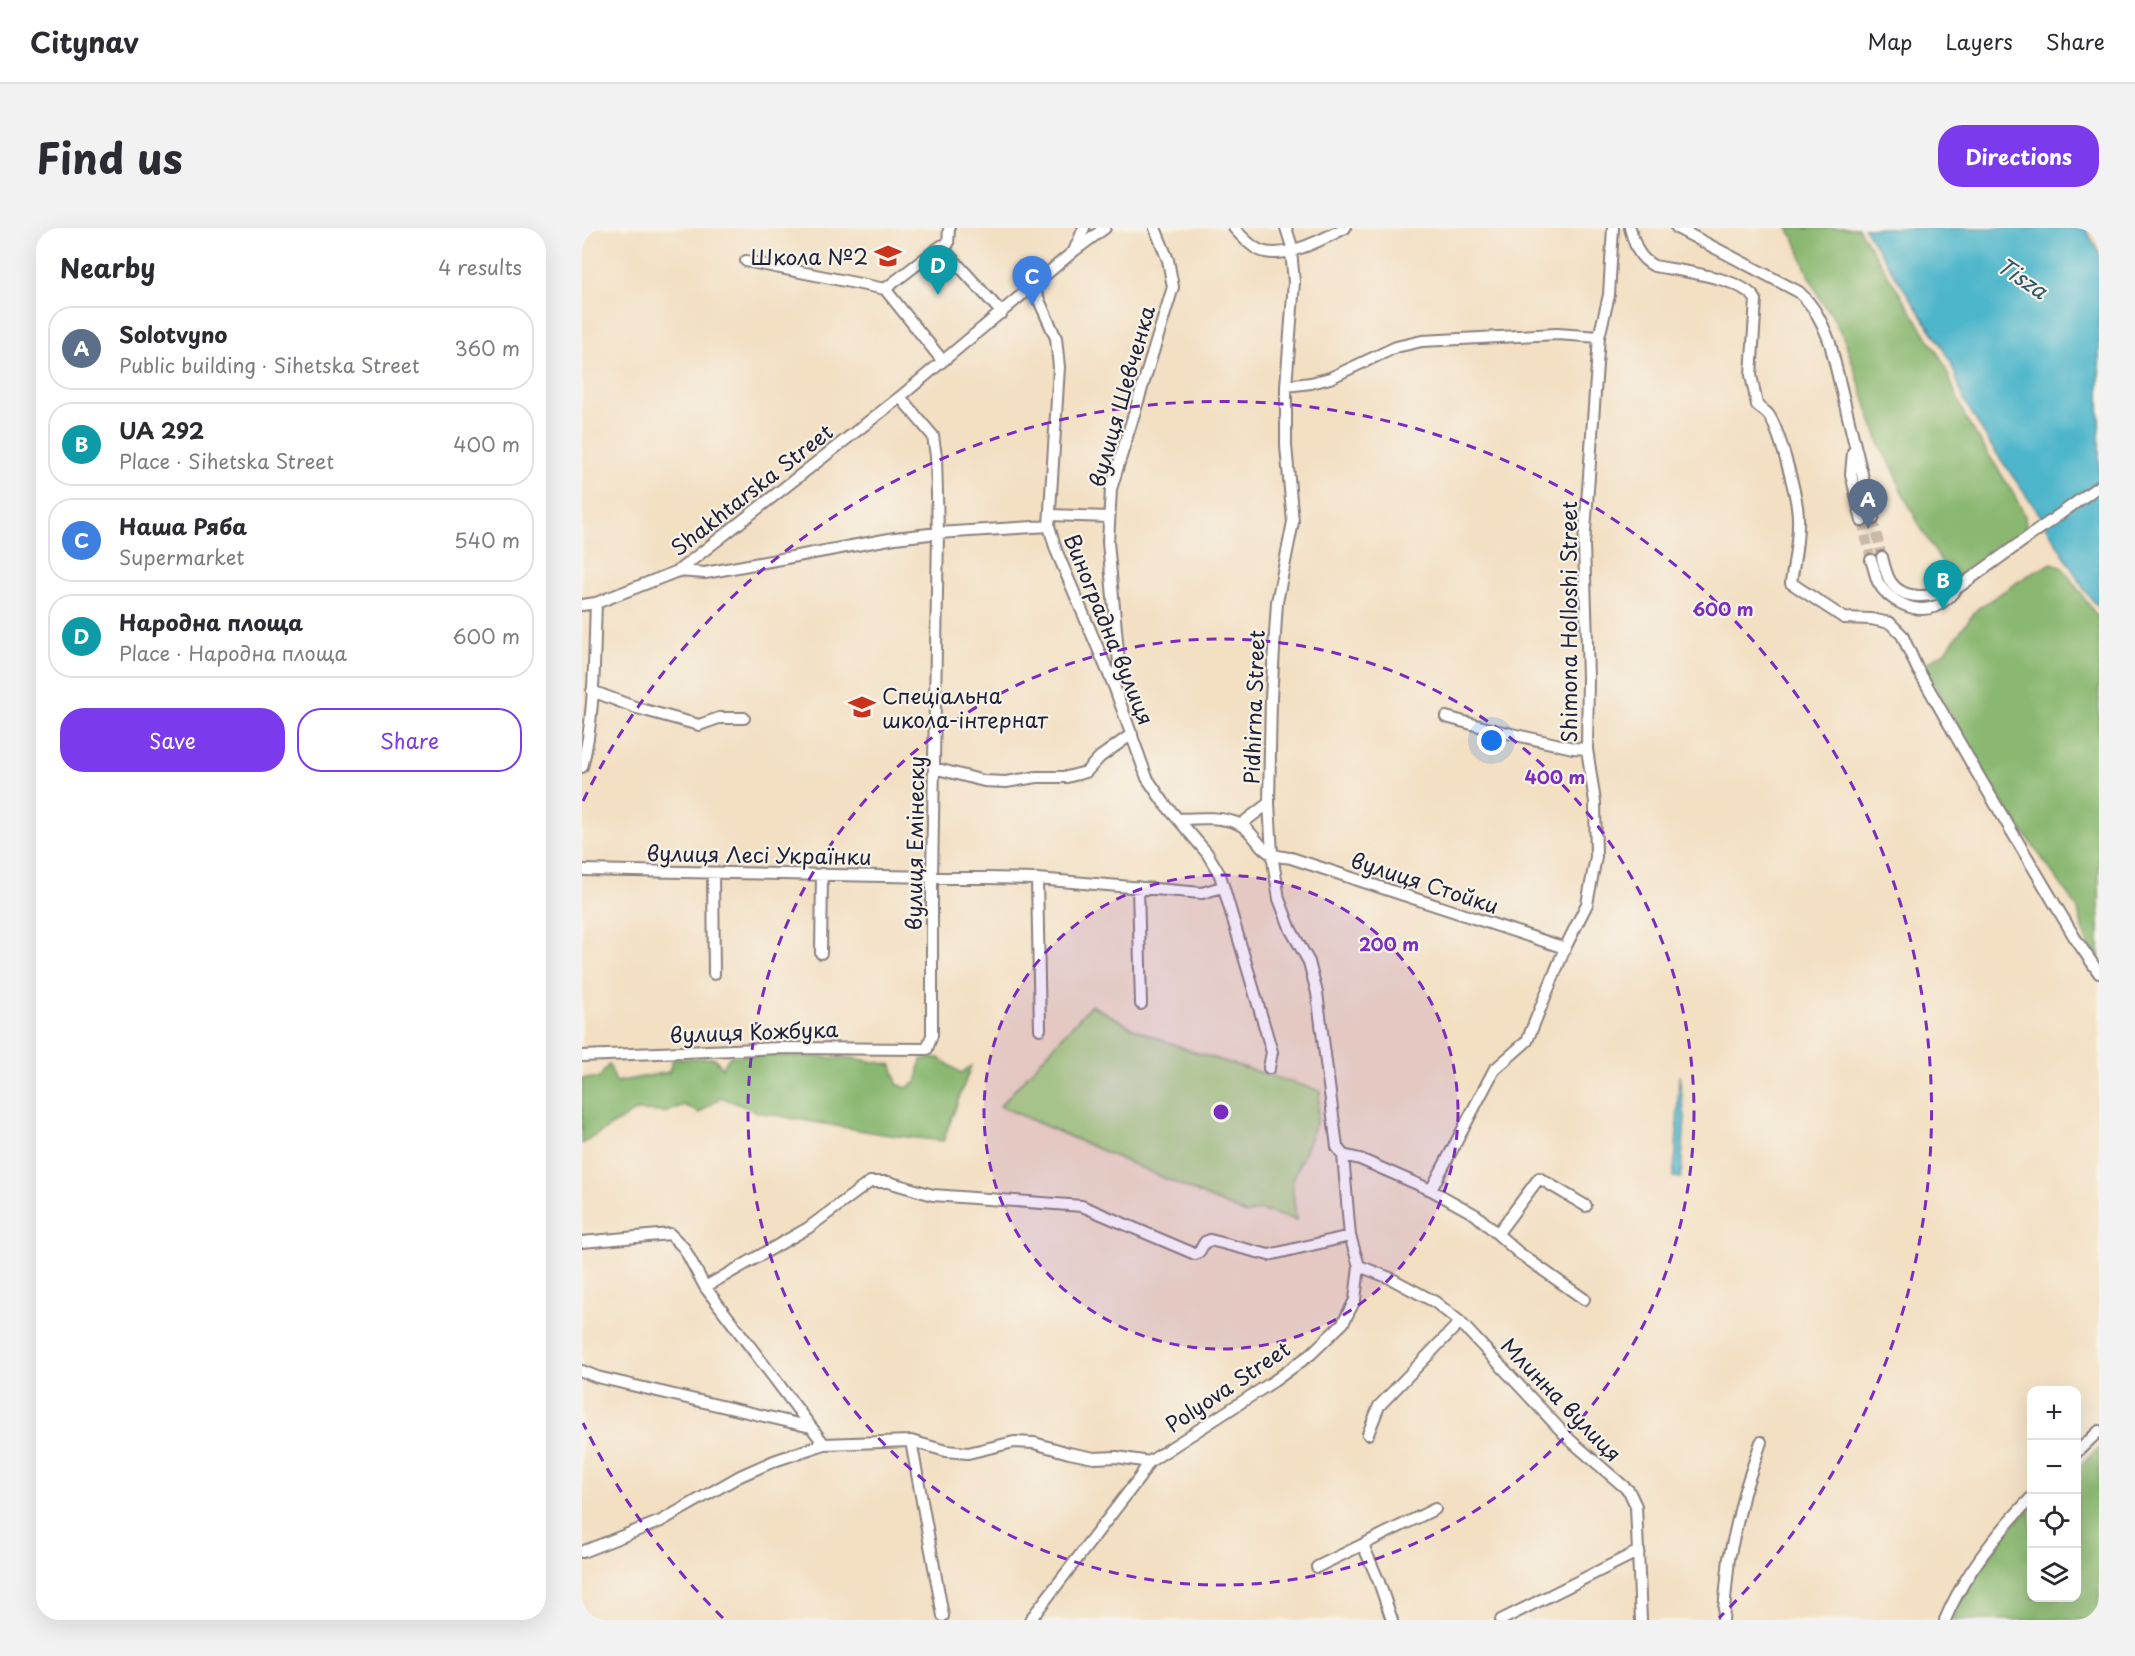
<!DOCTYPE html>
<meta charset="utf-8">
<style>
body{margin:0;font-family:"Playpen Sans",sans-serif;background:#f2f2f3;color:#2b2b33}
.controls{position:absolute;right:18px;bottom:18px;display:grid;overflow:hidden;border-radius:12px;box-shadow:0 6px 24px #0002}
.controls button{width:54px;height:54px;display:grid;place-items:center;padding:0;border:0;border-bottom:2px solid #e1e1e2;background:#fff;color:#2b2b33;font:30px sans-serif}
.you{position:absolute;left:910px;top:513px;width:21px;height:21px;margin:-15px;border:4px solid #fff;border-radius:50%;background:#1a73e8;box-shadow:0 0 0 9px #1a73e833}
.badge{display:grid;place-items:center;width:39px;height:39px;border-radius:50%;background:#7c3aed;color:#fff;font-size:20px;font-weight:700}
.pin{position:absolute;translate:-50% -50px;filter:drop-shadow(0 2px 3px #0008)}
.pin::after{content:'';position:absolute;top:32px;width:21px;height:18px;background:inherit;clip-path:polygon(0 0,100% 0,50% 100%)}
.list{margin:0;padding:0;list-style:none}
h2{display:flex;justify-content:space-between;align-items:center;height:78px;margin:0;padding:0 24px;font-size:26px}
h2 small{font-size:20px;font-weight:400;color:#7c7c81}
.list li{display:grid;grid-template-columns:39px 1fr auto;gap:18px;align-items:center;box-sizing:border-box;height:84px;margin:0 12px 12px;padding:0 12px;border:2px solid #e1e1e2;border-radius:24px}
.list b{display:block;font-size:22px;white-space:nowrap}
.list p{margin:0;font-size:20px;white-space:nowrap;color:#7c7c81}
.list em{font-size:20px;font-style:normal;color:#7c7c81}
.actions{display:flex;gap:12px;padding:18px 24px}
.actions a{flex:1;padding:14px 0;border:2px solid #7c3aed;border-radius:24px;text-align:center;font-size:21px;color:#7c3aed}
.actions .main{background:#7c3aed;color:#fff}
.icon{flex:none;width:33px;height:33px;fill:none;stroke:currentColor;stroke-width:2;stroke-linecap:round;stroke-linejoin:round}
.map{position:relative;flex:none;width:1517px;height:1392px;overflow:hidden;border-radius:24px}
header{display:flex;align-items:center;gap:36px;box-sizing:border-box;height:84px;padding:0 30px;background:#fff;border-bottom:2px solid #e1e1e2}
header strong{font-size:28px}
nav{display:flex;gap:33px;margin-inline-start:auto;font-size:21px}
.intro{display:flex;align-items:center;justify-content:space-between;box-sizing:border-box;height:144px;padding:0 36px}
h1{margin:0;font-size:42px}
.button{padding:15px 27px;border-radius:24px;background:#7c3aed;color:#fff;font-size:21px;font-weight:700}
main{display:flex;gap:36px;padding:0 36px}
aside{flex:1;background:#fff;border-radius:24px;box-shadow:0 6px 24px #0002}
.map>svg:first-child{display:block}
</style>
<header>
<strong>Citynav</strong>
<nav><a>Map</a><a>Layers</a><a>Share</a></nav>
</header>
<div class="intro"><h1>Find us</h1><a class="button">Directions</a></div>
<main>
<aside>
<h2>Nearby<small>4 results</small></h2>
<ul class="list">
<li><span class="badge" style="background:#5c6f8a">A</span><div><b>Solotvyno</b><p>Public building · Sihetska Street</p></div><em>360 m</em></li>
<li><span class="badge" style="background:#0f9aa8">B</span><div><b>UA 292</b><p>Place · Sihetska Street</p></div><em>400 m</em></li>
<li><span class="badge" style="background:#3f7fe0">C</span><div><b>Наша Ряба</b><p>Supermarket</p></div><em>540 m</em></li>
<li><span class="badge" style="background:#0f9aa8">D</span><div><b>Народна площа</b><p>Place · Народна площа</p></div><em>600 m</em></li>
</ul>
<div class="actions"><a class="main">Save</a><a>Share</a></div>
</aside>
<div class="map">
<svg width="1517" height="1392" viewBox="0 0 1517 1392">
<rect width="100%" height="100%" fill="#f7f3e8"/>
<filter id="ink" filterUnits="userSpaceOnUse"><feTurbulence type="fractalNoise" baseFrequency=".0167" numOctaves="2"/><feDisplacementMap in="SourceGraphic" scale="12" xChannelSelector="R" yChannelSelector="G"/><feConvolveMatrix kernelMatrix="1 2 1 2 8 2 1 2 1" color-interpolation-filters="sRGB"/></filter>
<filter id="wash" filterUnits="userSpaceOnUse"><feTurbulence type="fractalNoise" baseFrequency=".008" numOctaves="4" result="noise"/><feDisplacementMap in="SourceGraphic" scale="24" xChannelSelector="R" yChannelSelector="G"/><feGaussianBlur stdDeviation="1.35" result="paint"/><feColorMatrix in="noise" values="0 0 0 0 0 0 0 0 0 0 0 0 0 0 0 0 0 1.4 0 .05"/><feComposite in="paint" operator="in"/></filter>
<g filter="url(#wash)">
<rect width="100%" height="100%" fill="#f3dfc2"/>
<path fill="#aed883" stroke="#687d5f" stroke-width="1.5" d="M509,777L553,801L609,823L738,863L735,893L710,954L714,992L678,982L664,986L418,878Z"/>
<path fill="#8ab871" stroke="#566d56" stroke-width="1.5" d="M1206,0H1276L1360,132L1384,191L1431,265L1443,288L1444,299L1441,304L1385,345L1373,351L1365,343L1341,304L1318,260L1312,242L1299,220L1263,113L1249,86L1239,73L1223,39L1214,14Z
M1470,335L1480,339L1517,391V730L1506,719L1495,679L1414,566L1341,437L1363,424L1395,381L1445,348Z
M172,827L270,830L310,837L315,856L324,860L335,854L339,831L357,830L379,845L389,838L361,913L300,906L175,884L139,869L117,885L102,877L85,884L53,883L0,916V850H17L27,836L34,854L87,844L91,831L133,830L140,840L148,828Z
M1517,1220V1392H1371L1387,1356L1433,1295L1449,1280L1450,1370H1494L1495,1240Z"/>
<path fill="#4db6cb" stroke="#386c83" stroke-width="1.5" d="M1282,0H1503L1517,24V380L1503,363L1458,287L1408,216L1382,172L1369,135L1357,114Z
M1097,847L1103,889L1099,950L1091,949L1094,925Z"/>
</g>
<g filter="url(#ink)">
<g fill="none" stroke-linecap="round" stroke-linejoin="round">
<path stroke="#c9b9a7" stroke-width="10" stroke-dasharray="10 5" stroke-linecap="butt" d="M1291,291L1300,329
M1280,293L1289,332"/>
<defs>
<path id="minor" d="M652,0C659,8 667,17 677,22C701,33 741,11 763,0
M704,0L711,22
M1048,0C1053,17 1056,30 1072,38C1098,43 1160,49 1174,72L1169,147L1175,177C1178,180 1183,183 1186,186C1197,200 1216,270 1216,290C1217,312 1212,333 1209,355L1262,390L1289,391L1308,395L1320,407L1335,440L1395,545L1493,710L1517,745
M1095,0L1217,64C1233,79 1240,94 1248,115L1291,291
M359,18L366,16L367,0
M492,23L502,0
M709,23L712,54L704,158V218L711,294L695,374L689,470L687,575L690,626L697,671L709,702L727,734L735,765L755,919L761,927
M164,33L303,61
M451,59L474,110L477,139L467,298
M360,132L303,61L359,18L420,85
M704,158L729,155L748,150L814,119L840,113L975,106L1017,109
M1271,224L1269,246L1280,293
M468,287L527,289
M1300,329C1302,337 1304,346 1308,353C1322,375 1351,368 1371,362
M1289,332C1292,339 1293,347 1296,354C1306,373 1333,386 1352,379C1362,375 1368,368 1374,361L1517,258
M96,343L123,345L313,310L356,305L467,298L474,322L532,458L565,550L582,575L625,625L638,647L690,824L687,840
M0,377L14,375L96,343L318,169L492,23L523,0
M532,458L537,435L526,314L529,261L591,59L586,32L573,0
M10,463L55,480L117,497L137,490H162
M864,489L912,502L991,520L1005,521
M0,539C13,491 12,425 14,375
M352,540L402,553L424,554L455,549H485L504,544L518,529L550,506
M597,591C616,590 641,588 659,597C672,604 677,621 690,626C696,629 703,629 709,630L983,720
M658,597L687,575
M0,642L455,651L620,665L640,659
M131,645L132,746
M455,651L458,801
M556,659L559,776
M239,725L240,646
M0,828L199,820L345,821L350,807V649L356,305L354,228L351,208L318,169
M761,927L778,931L849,962L894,987L937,1025L1002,1071
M849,962L912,842L945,813L983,720L1005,676L1014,629L1013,574L1005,521L1006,449L1002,317L1017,109L1027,67L1031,0
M916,1005L957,950L1004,978
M0,1014L88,1006L102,1020L123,1059L242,1216
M777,1038L808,1050L853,1074L878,1094L988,1212L1047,1263L1054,1278L1059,1392
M123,1059L226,1000L288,954H306L351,967L500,978L613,1026L617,1024L623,1014L628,1012L687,1027L768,1008
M0,1143L15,1149L229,1199
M786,1206L797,1178L878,1094
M329,1213L361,1388
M1494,1225L1517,1203
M781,1317L797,1354L810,1392
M0,1324L79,1293L158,1248L192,1233L242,1216L329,1213L364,1223L386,1225L432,1214L452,1215L487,1225L512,1230L535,1229L567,1234
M735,1339L853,1281
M448,1392L558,1249L567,1234L692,1153L729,1126L761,1095L773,1072L777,1038L768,1008L761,927
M919,1392L1057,1323
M1141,1392L1147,1330L1162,1265L1179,1214
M1363,1392C1382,1346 1415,1305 1450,1269"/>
</defs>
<use href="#minor" stroke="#8a807e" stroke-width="14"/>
<use href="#minor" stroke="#fff" stroke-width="10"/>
</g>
</g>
<circle cx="639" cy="884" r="237" fill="#7b2cbf" fill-opacity=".12"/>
<g fill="none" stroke="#7b2cbf" stroke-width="3" stroke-dasharray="10 8">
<circle cx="639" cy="884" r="237"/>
<circle cx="639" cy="884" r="473"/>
<path d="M141 1390A710 710 0 0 1 1 1195M1 573A710 710 0 1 1 1137 1390"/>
</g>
<defs>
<symbol id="school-bare" viewBox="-9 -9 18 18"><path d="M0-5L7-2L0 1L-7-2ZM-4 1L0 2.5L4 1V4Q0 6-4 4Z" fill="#c8321e" stroke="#f7f3e8" stroke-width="2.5" paint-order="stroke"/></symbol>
</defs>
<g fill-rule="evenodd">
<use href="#school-bare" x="287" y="9" width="38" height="38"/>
<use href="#school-bare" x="261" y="460" width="38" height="38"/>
</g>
<g text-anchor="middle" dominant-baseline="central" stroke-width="4.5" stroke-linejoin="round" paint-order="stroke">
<g font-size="21" fill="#22223b" stroke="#f7f3e8" text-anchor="end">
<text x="286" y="28">Школа №2</text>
<text x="300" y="467" text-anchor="start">Спеціальна<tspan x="300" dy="24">школа-інтернат</tspan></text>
</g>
<g font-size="21" fill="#22223b" stroke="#f7f3e8">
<text transform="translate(539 168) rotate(-74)">вулиця Шевченка</text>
<text transform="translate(169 261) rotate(-38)">Shakhtarska Street</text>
<text transform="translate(986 394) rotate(-90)">Shimona Holloshi Street</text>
<text transform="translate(528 401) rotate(68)">Виноградна вулиця</text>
<text transform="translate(671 479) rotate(-88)">Pidhirna Street</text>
<text transform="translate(332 615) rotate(-89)">вулиця Емінеску</text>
<text transform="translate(177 626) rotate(1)">вулиця Лесі Українки</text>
<text transform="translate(843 654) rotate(18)">вулиця Стойки</text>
<text transform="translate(172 803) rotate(-2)">вулиця Кожбука</text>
<text transform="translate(645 1158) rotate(-34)">Polyova Street</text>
<text transform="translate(980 1171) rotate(46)">Млинна вулиця</text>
</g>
<g font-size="22" font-style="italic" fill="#31566d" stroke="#f7f3e8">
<text transform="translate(1441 49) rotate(34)">Tisza</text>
</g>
</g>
<circle cx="639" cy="884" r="9" fill="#7b2cbf" stroke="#f7f3e8" stroke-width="3"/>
<g font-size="18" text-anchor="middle" font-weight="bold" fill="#7b2cbf" stroke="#f7f3e8" stroke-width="4.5" stroke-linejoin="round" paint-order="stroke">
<text x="1141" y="388">600 m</text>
<text x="973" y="556">400 m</text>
<text x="807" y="723">200 m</text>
</g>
</svg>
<div class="controls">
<button>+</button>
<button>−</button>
<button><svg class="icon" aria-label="locate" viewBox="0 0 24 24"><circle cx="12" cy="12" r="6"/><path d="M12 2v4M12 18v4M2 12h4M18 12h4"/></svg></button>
<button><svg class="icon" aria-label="layers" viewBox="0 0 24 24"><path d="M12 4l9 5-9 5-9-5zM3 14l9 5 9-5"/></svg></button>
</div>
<div class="you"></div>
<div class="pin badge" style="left:1286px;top:301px;background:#5c6f8a">A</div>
<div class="pin badge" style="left:1361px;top:382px;background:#0f9aa8">B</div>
<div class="pin badge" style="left:450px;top:78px;background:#3f7fe0">C</div>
<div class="pin badge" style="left:356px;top:67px;background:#0f9aa8">D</div>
</div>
</main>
